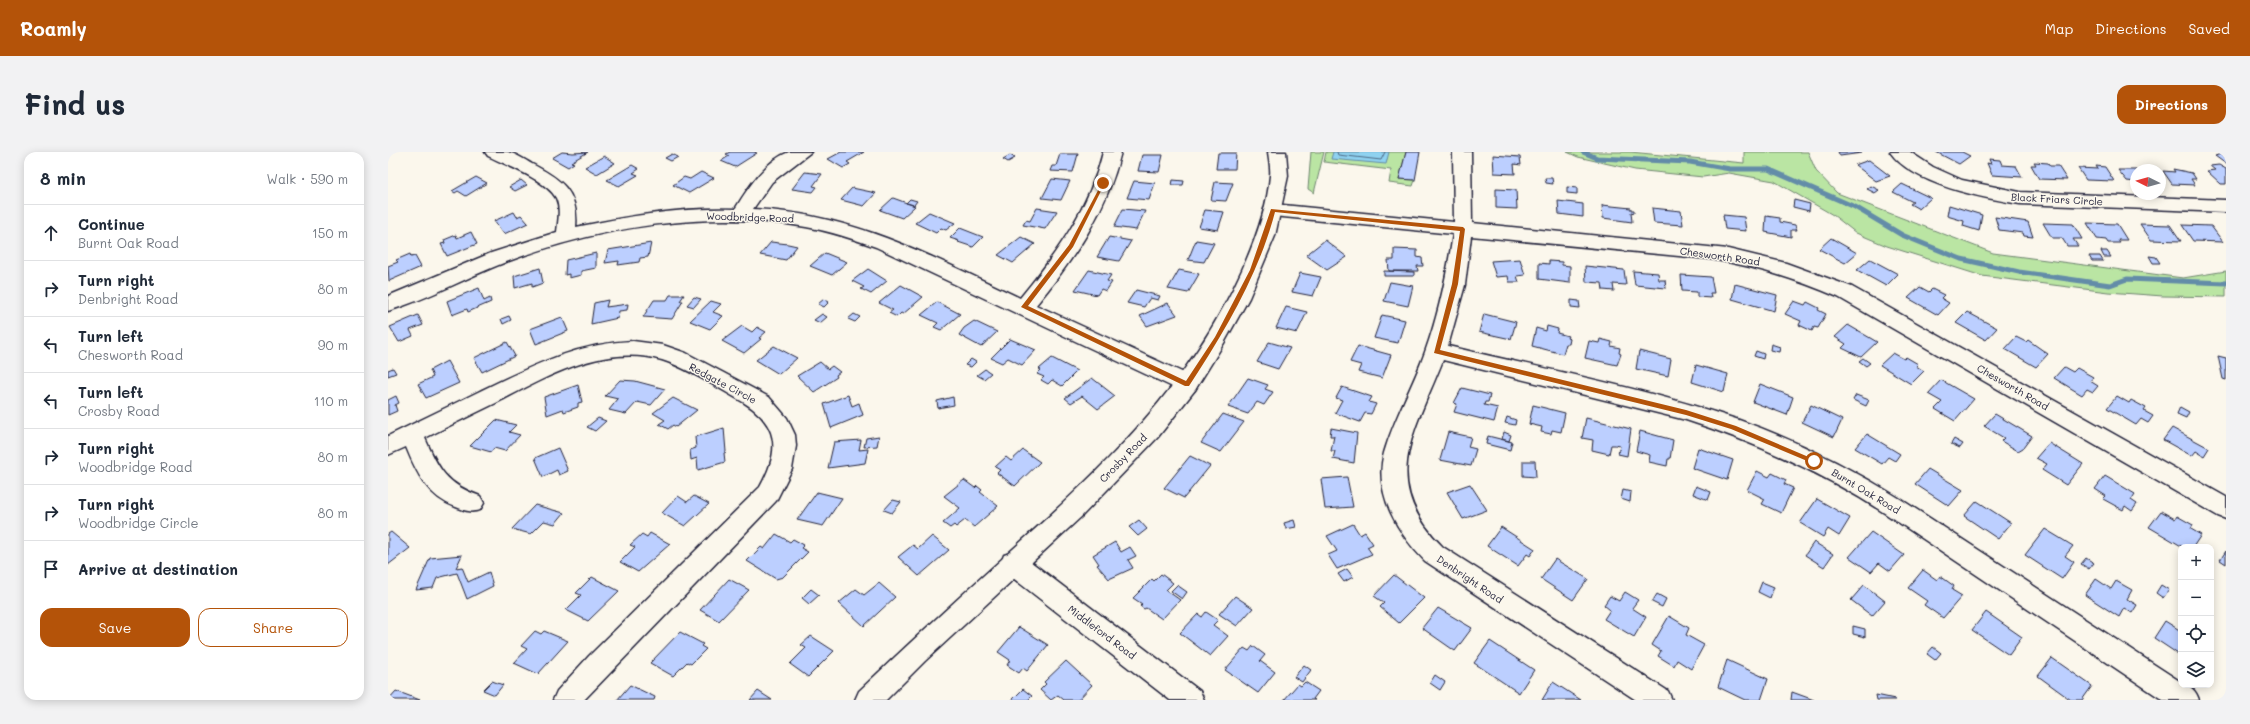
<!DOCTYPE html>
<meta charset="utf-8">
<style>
body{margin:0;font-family:Mali,sans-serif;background:#f2f2f3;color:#1f2937}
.controls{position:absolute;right:12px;bottom:12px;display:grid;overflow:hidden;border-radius:8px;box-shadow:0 2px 10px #0003}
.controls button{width:36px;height:36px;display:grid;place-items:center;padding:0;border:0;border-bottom:1px solid #e0e1e3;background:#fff;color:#1f2937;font:20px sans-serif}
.compass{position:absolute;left:1742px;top:12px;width:36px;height:36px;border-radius:50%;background:#fff;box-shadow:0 2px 10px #0003;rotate:275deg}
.stop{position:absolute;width:12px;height:12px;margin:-9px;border:3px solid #b45309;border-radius:50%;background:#fff}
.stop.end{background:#b45309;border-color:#fff;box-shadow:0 1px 4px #0008}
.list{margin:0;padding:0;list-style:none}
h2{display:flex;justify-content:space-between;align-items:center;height:52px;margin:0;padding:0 16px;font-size:17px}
h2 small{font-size:13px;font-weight:400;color:#747a83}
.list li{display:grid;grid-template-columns:26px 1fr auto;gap:12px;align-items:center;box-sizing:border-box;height:56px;padding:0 16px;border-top:1px solid #e0e1e3}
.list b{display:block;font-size:15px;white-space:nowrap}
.list p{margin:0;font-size:13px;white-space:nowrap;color:#747a83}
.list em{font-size:13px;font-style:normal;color:#747a83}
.actions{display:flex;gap:8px;padding:12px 16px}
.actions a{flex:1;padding:9px 0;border:1px solid #b45309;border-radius:12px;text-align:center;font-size:14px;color:#b45309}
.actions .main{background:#b45309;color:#fff}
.icon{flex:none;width:22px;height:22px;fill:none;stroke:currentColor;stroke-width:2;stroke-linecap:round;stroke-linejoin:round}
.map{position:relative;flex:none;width:1838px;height:548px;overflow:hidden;border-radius:12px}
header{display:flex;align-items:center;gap:24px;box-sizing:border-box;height:56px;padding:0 20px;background:#b45309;color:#fff}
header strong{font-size:19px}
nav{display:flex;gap:22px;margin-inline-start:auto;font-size:14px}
.intro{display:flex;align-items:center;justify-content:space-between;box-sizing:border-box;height:96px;padding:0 24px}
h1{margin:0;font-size:28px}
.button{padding:10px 18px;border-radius:12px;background:#b45309;color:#fff;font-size:14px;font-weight:700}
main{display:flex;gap:24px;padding:0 24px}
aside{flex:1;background:#fff;border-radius:12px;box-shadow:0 2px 10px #0003}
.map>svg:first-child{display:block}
</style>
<header>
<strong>Roamly</strong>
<nav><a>Map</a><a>Directions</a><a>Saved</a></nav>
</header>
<div class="intro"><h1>Find us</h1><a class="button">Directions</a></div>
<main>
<aside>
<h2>8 min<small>Walk · 590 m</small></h2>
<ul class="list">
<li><svg class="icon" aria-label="ahead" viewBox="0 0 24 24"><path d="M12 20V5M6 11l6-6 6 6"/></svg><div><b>Continue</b><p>Burnt Oak Road</p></div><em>150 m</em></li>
<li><svg class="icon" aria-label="right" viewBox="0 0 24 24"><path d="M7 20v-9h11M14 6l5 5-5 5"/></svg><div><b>Turn right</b><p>Denbright Road</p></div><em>80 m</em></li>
<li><svg class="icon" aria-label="left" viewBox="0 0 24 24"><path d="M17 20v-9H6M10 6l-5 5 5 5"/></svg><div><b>Turn left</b><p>Chesworth Road</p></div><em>90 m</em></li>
<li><svg class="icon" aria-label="left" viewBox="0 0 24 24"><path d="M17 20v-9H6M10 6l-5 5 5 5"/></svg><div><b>Turn left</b><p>Crosby Road</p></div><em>110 m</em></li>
<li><svg class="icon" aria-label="right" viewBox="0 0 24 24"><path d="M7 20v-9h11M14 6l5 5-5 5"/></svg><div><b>Turn right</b><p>Woodbridge Road</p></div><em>80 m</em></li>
<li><svg class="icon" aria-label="right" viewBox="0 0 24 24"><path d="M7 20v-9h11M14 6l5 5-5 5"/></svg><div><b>Turn right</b><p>Woodbridge Circle</p></div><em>80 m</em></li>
<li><svg class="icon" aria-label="arrive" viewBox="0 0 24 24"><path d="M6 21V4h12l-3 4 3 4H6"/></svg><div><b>Arrive at destination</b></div></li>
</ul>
<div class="actions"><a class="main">Save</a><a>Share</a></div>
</aside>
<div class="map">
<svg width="1838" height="548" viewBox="0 0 1838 548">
<rect width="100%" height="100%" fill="#fbf7ec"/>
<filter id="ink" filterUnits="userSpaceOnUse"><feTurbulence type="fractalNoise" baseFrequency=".025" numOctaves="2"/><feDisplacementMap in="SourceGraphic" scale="8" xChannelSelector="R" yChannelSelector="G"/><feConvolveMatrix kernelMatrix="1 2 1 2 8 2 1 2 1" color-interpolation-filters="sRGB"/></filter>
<g filter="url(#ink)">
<path fill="#bae5a3" stroke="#6e846f" d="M923,0H936L926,41L920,37Z
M938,0H1018L1011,27L1027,28L1025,34L1001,31L1003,18L936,10Z
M1179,0H1242L1356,11V0H1420L1428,19L1449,41L1605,101L1795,126L1838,119V145L1775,144L1720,140L1594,124L1499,94L1468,81L1445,63L1386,29L1341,21L1315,25L1247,18L1190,5Z"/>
<path fill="#8fd2f0" stroke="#638ca8" d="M945,0H1001L998,12L943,7Z"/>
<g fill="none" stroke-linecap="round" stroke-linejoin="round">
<path stroke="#4e6883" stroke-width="1" d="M949,0L950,3L993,8L997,0"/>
<path stroke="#638ca8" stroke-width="5" d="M1195,0L1209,6L1302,10L1342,17H1380L1467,55L1514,83L1573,107L1631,120L1722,133L1739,127L1838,131"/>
</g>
<path fill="#bccfff" stroke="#22223b" d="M174,0L185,1L200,0L183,10L186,11L180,15L164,6Z
M342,0H366L369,1L347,15L333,9L341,4L338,2Z
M453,0H476L459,10L462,12L455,16L440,7Z
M1018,0H1032L1027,28L1011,27Z
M1450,0H1473L1474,1L1452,4Z
M1548,0H1574L1582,4L1571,12Z
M830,1H848L847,17H828Z
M284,2L290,5L283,9L277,6Z
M672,2H690L685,20L662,19L664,14H668Z
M1833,2L1838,6V12L1827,4Z
M622,3L627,6L620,10L615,7Z
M754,3H775L771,20L750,19Z
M1105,3L1132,5L1133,13L1126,12L1127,22L1106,21Z
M216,4L227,11L209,22L197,15Z
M1601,7L1612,8L1614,13L1628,14L1634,25L1604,23L1599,11L1603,12Z
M1481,8L1502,24L1488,29L1467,13Z
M1646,10L1660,11L1662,14H1670L1679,28L1651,27L1643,13H1648Z
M244,13L251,17L245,21L250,23L231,34L219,28Z
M1831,13L1838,17V32H1833L1819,19L1827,18L1822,14Z
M1708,14L1717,15L1726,29L1698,28L1690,16L1710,17Z
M1785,17L1804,21L1808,27H1803L1807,33L1784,32L1775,19L1787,20Z
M1730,18H1748V30L1739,29Z
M313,20L326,26L301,41L285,33L296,25L302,27Z
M417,20L434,22L425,34L429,35L425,40L404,37Z
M88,25L99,31L78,44L70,39L67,41L64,39Z
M1157,26H1164L1165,32L1158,31Z
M664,27L682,29L673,48L654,46Z
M133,28L139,33L127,39L121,35Z
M785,28L796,29L795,33H784Z
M746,29L767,31L761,48L739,46Z
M827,30L845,31L838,49L823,48Z
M1514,32L1543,46L1531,57L1522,52L1525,50L1505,40Z
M1483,34L1491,38L1487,41L1479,37Z
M1179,35L1189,36V42L1179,41Z
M464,36L488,41L476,54L453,48Z
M1108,37L1128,38L1129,57L1108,56Z
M505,46L527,54L514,66L492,58Z
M522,47L529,49L526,53L518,51Z
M1406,48L1422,52L1421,59L1405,55Z
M1170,49L1195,52V65L1171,62Z
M1214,53L1243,56V58H1246V61L1243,60L1244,70L1215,66Z
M1561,53L1594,63L1591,79L1575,74L1576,69L1559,64Z
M649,56L669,59L657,77L635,73L638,68L642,69Z
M1264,56L1293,59L1295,73L1266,71Z
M735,57L757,59L748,78L726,75Z
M817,58L836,60L830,78L811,75Z
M126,60L129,65L133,63L140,71L116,82L106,69Z
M541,60L567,71L558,78L553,76L548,81L527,71Z
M1335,63L1356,65L1358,79L1337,77Z
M1378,64L1392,66V70L1407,73L1409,78H1403V85L1377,80Z
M1607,65L1640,70L1645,85L1636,84L1635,81L1611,78Z
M1655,71L1685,72L1694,87H1685L1690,94H1679L1674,86H1664Z
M1699,71L1729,72L1739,88H1730L1732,91H1720L1718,88L1709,87Z
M1752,72L1782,73L1793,89L1763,88Z
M1794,73L1823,74L1835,90L1805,89Z
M572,76L595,85L585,95L570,90L571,89L562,86Z
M83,80L89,92L59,104L53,92L57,91L56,88L68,83L69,86Z
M633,85L647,92L625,111L610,103Z
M721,85L743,89L731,109L709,105Z
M1443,86L1469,101L1457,111L1431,97Z
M808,88L826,91L816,110L800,108Z
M937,88L959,105L939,118L918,103Z
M383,90L400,92L409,94L398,108L372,103Z
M263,91L260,105L252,106L251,110L230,113L231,109L217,111L220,98Z
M1006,97L1029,98V105L1034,106L1035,114H1029L1030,119H1001L1000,108H1006Z
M1713,99H1719L1723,105H1716Z
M208,101V116L193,119V123L181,126V122L177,123L178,108Z
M437,101L459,110L444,123L422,114Z
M22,102L23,105L27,104L33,115L1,129L0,114L10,110L8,108Z
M1701,104H1712L1715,109H1704Z
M1761,104L1768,105L1772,111H1765Z
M1132,107L1137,123L1129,124L1131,130H1121L1120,124L1108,125L1103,109Z
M1482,107L1510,122L1498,134L1469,118Z
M1161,109L1174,110V113L1182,114V131L1151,127V111L1161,112Z
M1197,114L1236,118L1238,133L1225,132L1226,139L1215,138L1214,131L1198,130Z
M152,116L155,131L144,135V131L127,136L126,124Z
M480,117L499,129L483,142L473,137L476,135L464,129Z
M701,118L723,123L719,129L724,130L718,139L713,137L709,143L687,138Z
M791,118L811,122L800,141L780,137Z
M996,119L1026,120V124H996Z
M1245,119L1270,121L1271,128H1277L1278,136L1247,133Z
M912,121L933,125L925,144L904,140Z
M1293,123L1323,125L1326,141H1322L1323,146L1309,145V140L1294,139Z
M1002,130L1025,134L1020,154L996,149Z
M1347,132L1389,143L1386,159L1344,147Z
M513,133L535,145L515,162L513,161L509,165L501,161L505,158L491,151Z
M1532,135L1541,140L1544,137L1556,143L1553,146L1561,151L1550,163L1520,146Z
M91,136L96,149L102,146L103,150L80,160L79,157L64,163L59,149Z
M748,138L772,144L770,148L762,146L756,155L739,151Z
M282,143H296L292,149H295L284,167L255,165L266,148H279Z
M306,145L313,147L306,155L299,153Z
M436,147L441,150L436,155L430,152Z
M220,148L218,155L240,152L239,158L231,159L230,166L203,172L206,151Z
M1183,148L1191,149L1192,156L1183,155Z
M323,149L333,152L325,160L335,164L322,177L302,169Z
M1406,149L1417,153L1419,150L1431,156L1430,158L1438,162L1430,176L1426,175L1424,179L1411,173L1413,169L1397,162Z
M549,150L572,162L553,178L546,175L550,171L533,163Z
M780,151L789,163L759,174L752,164Z
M898,155L919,160L909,181L888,176Z
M1579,160L1609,176L1598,188L1568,171Z
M434,162L439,165L432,171L426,168Z
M466,162L472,165L467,170L460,167Z
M1096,162L1128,170L1123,187L1091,180Z
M30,163L35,173L22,178L25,184L11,190L2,175Z
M994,163L1017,168L1010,191L986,186Z
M121,164L123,168L115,172L113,167Z
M174,165L180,179L148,192L142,177Z
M586,169L609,180L593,195L571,183L576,176Z
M1460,173L1489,190L1473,205L1454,196L1458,192L1447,185Z
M354,174L364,180L369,175L378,180L371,186L373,187L356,201L334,189Z
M1159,174L1170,177L1169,181L1180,184L1179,186L1182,187L1181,192H1178L1175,202L1144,194L1148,176L1158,179Z
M1628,185L1638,190L1640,188L1660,202L1648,215L1617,197Z
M622,187L648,198L634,213L620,206L614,211L603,206Z
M1212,187L1224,190L1223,194L1232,196L1231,201L1233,202L1229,213L1197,206L1201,189L1211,191Z
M119,190L127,204L94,220L86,206Z
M881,190L902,196L890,217L869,210Z
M1383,192L1392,195L1391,200L1382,198Z
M386,194L409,206L391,222L368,208Z
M970,194L1003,203L994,226L970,220L973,213L962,210Z
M1251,199L1283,207L1280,224L1248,217Z
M1368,199L1376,202L1375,207L1366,204Z
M1505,201L1516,207L1518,205L1530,212L1528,214L1536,219L1523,232L1492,213Z
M1830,204L1838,206V228L1835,227Z
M664,206L689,219L674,234L664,228L660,232L653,228L656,225L649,222L653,218L651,217Z
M1475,206L1482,211L1478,214L1471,209Z
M583,207L588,210L583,215L577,213Z
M59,209L71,231L38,246L30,232L45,225L42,218Z
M432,210L440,217L444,214L452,220L448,223L449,225L426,240L409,224Z
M1308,213L1340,222L1336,240L1304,230Z
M1676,215L1685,220L1689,216L1705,225L1702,229L1710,234L1705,240L1699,237L1694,243L1666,226Z
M5,216L8,221L0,224V218Z
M597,217L603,221L596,227L589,223Z
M704,226L727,244L710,257L694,244L683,251L677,246Z
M860,226L880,233L877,237L885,240L876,253L869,250L860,262L840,255Z
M232,228L247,229L277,237L263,253L249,250L238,262L221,258L230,247L217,244Z
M1553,228L1586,247L1567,269L1547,257L1554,250L1540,242Z
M1372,232L1405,245L1399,263L1365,250Z
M190,233L194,250L190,251V255L176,260L175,257L159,263L156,245Z
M954,235L984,245L981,250L988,252L983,262L977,261L972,270L947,261L954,248L948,246Z
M1074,236L1102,243L1100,250H1097L1096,253L1110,256L1106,270L1066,260L1069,252L1066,251Z
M460,243L464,254L471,251L475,263L443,276L436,252Z
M1468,243L1481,248L1478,254L1465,248Z
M8,244L11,251L7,253L9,259L0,263V248Z
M1729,244L1741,251L1743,248L1758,256L1756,259L1765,264L1760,271L1753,267L1748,273L1719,256Z
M565,245L566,253L550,256L549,249Z
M285,246L309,258L288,275L285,273L280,277L271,272L277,268L265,261Z
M1145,253L1177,261L1173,280L1164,278L1163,282L1153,280L1154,275L1141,272Z
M1423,253L1454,268L1446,285L1414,270Z
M1792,255L1801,260L1798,266L1789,262Z
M835,262L856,270L833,300L813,291Z
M1607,262L1644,284L1635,296L1630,299L1613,289L1616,286L1596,274Z
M1119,265L1128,268L1127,273L1117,271Z
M210,266L218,269L207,279L199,275Z
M1198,266L1243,277L1239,304L1230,302L1232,294L1227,293H1223L1221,302L1204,298L1205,288L1194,286Z
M108,268L128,273L121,280L132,283L117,299L106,296L103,300L82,294Z
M336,276L338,300L336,301L337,310L310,318L309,306L303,308L302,298L308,296L307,285Z
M943,276L969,281L966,311L945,307L947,299H943L946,284H942Z
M1784,276L1821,296L1816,304L1808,299L1804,304L1775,288Z
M1252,279L1285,288L1282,307H1280L1279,314L1261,310L1262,303L1248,299Z
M1060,280L1083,285L1080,295L1088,297L1083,314L1052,308Z
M1116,280L1123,283L1121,289L1114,287Z
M1479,282L1512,302L1507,309L1500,305L1494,312L1467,296Z
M491,284L489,294L476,295L478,286Z
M1100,284L1124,290L1122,298L1098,292Z
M1566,287L1575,292L1572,296L1563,292Z
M473,288L471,298L480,297L477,311L440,316L446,290Z
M1661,291L1695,312L1678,333L1654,318L1659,312L1648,306Z
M170,296L180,319L171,323L169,318L155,325L147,306Z
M1310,296L1345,308L1339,328L1304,316Z
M635,298L652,310L627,334L609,321L612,318L607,315L618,305L623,309Z
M802,304L822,314L796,346L776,336Z
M1135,309H1147L1148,325L1135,324Z
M1540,317L1575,338L1561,354L1527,332Z
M1369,319L1381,325L1384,321L1398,328L1396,332L1405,336L1393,361L1374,352L1377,347L1359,338Z
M1717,324L1747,342L1743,348L1749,352L1744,359L1737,354L1735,358L1715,347L1718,344L1707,337Z
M959,325L965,355L937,357L933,327Z
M576,328L587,336L589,334L594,338L592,340L610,354L586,375L577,368L568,375L566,373L562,376L555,371L572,356L556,344Z
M1082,332L1099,358L1075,367L1059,340Z
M1308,334L1323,340L1320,348L1305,342Z
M1235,338L1243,340L1242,350L1233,347Z
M429,340L454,346L435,374L409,368Z
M290,344L299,350L306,344L321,352L297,374L274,361Z
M1429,347L1462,366L1451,384L1440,377L1435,385L1412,371Z
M505,348L513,350L504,361L496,358Z
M1589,349L1623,371L1610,387L1576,364Z
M147,353L176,361L167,372L156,369L143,382L124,377Z
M1773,359L1787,367L1789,364L1805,373L1803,377L1813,383L1805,395H1795L1761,375Z
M751,368L759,377L750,384L741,375Z
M906,368L908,375L898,377L896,371Z
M965,372L972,383L977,380L985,392L979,395L984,402L949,417L940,403L949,399L939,384Z
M1113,375L1147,397L1142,404L1139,402L1130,414L1099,394Z
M1657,377L1685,394L1677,404L1686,410L1674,427L1637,403Z
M3,380L22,396L0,413V382Z
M1483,380L1516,403L1502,419L1491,411L1483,420L1461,405Z
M262,381L282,392L250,420L232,410L247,395L242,393L254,382L259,385Z
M388,382L402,390L405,387L416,393L413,396L420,400L395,425L388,427L359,409L373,395L376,397Z
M544,384L561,398L531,424L510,405L525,393L530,397Z
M727,390L733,400L742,395L748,404L740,408L745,416L721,427L709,413L711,412L705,403Z
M1426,390L1445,402L1436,415L1417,403Z
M1838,399V412L1832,408Z
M74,403L68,416L74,415L80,430L101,420L105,434L79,447L69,421L49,426L45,436L28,438L42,406Z
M1698,406L1706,411L1701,417L1693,412Z
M1167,407L1200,427L1185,448L1153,427Z
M959,417L965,425L956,430L950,422Z
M1535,418L1549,428L1552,424L1566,434L1564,438L1574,444L1555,466L1536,453L1539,449L1520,436Z
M773,422L785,431L778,438L792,448L774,467L758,456L756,457L752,454L754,452L745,446L764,427L766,429Z
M1006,423L1036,446L1011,471L992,455L996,451L986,444Z
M204,425L231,439L200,469L178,458L193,443L188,441Z
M341,427L361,438L331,469L312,458Z
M1708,427L1723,437L1728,429L1744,438L1739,447L1749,453L1744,461L1736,456L1731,465L1697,443Z
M1374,430L1386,435L1382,446L1370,440Z
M491,431L507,445L476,474L451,451L468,437L476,443Z
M789,433L799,440L794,447L783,439Z
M1476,433L1497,449L1484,464L1463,448Z
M1773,433L1781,438L1775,446L1768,441Z
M423,437L431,443L421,452L414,446Z
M1237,440L1250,448L1244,456L1258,465L1246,485L1216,467L1222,458L1216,453L1222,444L1231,449Z
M1269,442L1278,447L1274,455L1264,450Z
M847,444L865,456L849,474L831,462Z
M1050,456L1084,476L1067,499L1034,476Z
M818,460L830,468L825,473L840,484L822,504L792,481L810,462L814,465Z
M1598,460L1634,485L1621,503L1584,478Z
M1281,464L1301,476L1298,483L1316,493L1303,517L1289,508L1286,514L1270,504L1273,499L1264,493Z
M1777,469L1793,479V504L1766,486Z
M1465,474L1477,477V485L1465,482Z
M631,475L660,493L639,519L635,516L631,521L619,513L622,508L610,500Z
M147,479L153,482L156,479L180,489L150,522L126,511L139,497L133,494Z
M292,480L315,492L313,494L318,497L303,512L299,510L285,524L262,511Z
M423,484L446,499L420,525L402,512L418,496L413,493Z
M1102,489L1146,518L1131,541L1086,511Z
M865,494L877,503L872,509L887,520L870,541L837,518L856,496L861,499Z
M1545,495L1553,501L1547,508L1539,502Z
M1664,506L1704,534L1694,548H1683L1650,524Z
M1339,508L1380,527L1373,548H1357L1330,535Z
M678,509L704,533L690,548H676L670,543L663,548L652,538L658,532L656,530Z
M916,513L923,518L914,530L906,525Z
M1047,523L1057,530L1052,538L1042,531Z
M104,529L115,533L107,543L95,538Z
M917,530L931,539L925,547L927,548H896L910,532L913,534Z
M1165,530L1193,548H1154Z
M242,533L267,545L266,548H229Z
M635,537L644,544L640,548H624Z
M8,539L32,548H0Z
M370,539L384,548H362Z
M1404,540L1426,548H1403Z
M1488,543L1507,547L1508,548H1489Z"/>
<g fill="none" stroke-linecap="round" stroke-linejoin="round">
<defs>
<path id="minor" d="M97,0C104,0 112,0 119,0C127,1 137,8 144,12C173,27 191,40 188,75C240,64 294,55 347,57C360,36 377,9 401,0C407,0 416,0 423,0L384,30L365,57C464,61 544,105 632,146C669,101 701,57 715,0H733C719,59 686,107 648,153L807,226L810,232L807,238L799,240L791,238L488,95C465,87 442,79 418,75C319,57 211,75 118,110C79,125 40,147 0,159V144L103,101L169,80C170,69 173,57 168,46C158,28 118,13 100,4Z
M1065,0H1083L1084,71L1340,97L1398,111L1464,135L1838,345V367L1830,364L1450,145C1408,127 1367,114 1322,107L1083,84L1077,133L1060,194C1156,217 1257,236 1351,268C1408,288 1463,316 1514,348L1793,530V533C1803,533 1808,539 1811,548H1775L1498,362C1435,321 1369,291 1298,268L1055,208C1027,280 989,330 1055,395L1280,539L1284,548H1248L1037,409C1011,383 985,341 996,301C1006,266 1025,234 1037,200C1051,161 1059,122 1065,82L885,64L879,62L876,58L879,54L885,52L1066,70Z
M1502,0H1522L1545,15L1574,28L1632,40L1838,48V60L1632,52C1595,46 1525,33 1502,0Z
M245,189L275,193L298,201L381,245L399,266L407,283L408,294L404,317L388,349L196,548H165L169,539L201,504L372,335C392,299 392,273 355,250C333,237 297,215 274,208C215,191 158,225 108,251C84,263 60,274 37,286C51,318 58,332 92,344L96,351L92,358C83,361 78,359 68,355C40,345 29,322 18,295L0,303V284C30,269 60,255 90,240C140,216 188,191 245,189Z
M625,400L634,403L812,539L816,548H782L616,419L613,411L616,403Z"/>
<path id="major" d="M880,0H898L900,24L887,84L861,146L836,191L807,238L770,285L693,365L537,509L498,548H467L471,539C518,494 566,450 615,406C711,320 800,238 854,118C867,89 879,57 882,24C883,17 881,8 880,0Z"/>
</defs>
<use href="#minor" stroke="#22223b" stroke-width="3"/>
<use href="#major" stroke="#22223b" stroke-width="3"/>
<use href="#minor" fill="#fbf7ec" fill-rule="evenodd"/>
<use href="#major" fill="#fbf7ec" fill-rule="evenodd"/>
</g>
</g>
<path fill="#b45309" d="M715,29L717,31L685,95L640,154L798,229L827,185L862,118L883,57L1075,75L1077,77L1070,132L1052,198L1298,258L1348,274L1430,309L1424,311L1343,277L1298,263L1046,201L1064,132L1072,79L887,60C870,124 837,179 801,234H797L633,155L681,93Z"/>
<g text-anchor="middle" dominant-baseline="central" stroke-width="3" stroke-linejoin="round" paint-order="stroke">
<g font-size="10" fill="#22223b" stroke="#fbf7ec">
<text transform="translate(1669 47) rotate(3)">Black Friars Circle</text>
<text transform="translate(362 65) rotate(2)">Woodbridge Road</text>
<text transform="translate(1332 104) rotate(8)">Chesworth Road</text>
<text transform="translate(335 231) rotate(28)">Redgate Circle</text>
<text transform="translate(1625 235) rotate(30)">Chesworth Road</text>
<text transform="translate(735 306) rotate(-46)">Crosby Road</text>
<text transform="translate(1478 339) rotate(31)">Burnt Oak Road</text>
<text transform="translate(1082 427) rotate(34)">Denbright Road</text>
<text transform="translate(714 480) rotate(37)">Middleford Road</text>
</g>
</g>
</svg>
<div class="controls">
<button>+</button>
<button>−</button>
<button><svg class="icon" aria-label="locate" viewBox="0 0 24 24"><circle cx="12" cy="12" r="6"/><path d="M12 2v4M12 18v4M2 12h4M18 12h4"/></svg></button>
<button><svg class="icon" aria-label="layers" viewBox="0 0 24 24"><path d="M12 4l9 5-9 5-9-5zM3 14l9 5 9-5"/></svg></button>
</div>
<svg class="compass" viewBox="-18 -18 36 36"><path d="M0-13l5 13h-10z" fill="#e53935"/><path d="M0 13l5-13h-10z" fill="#747a83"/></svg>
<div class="stop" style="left:1426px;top:309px"></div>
<div class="stop end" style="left:715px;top:31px"></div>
</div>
</main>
